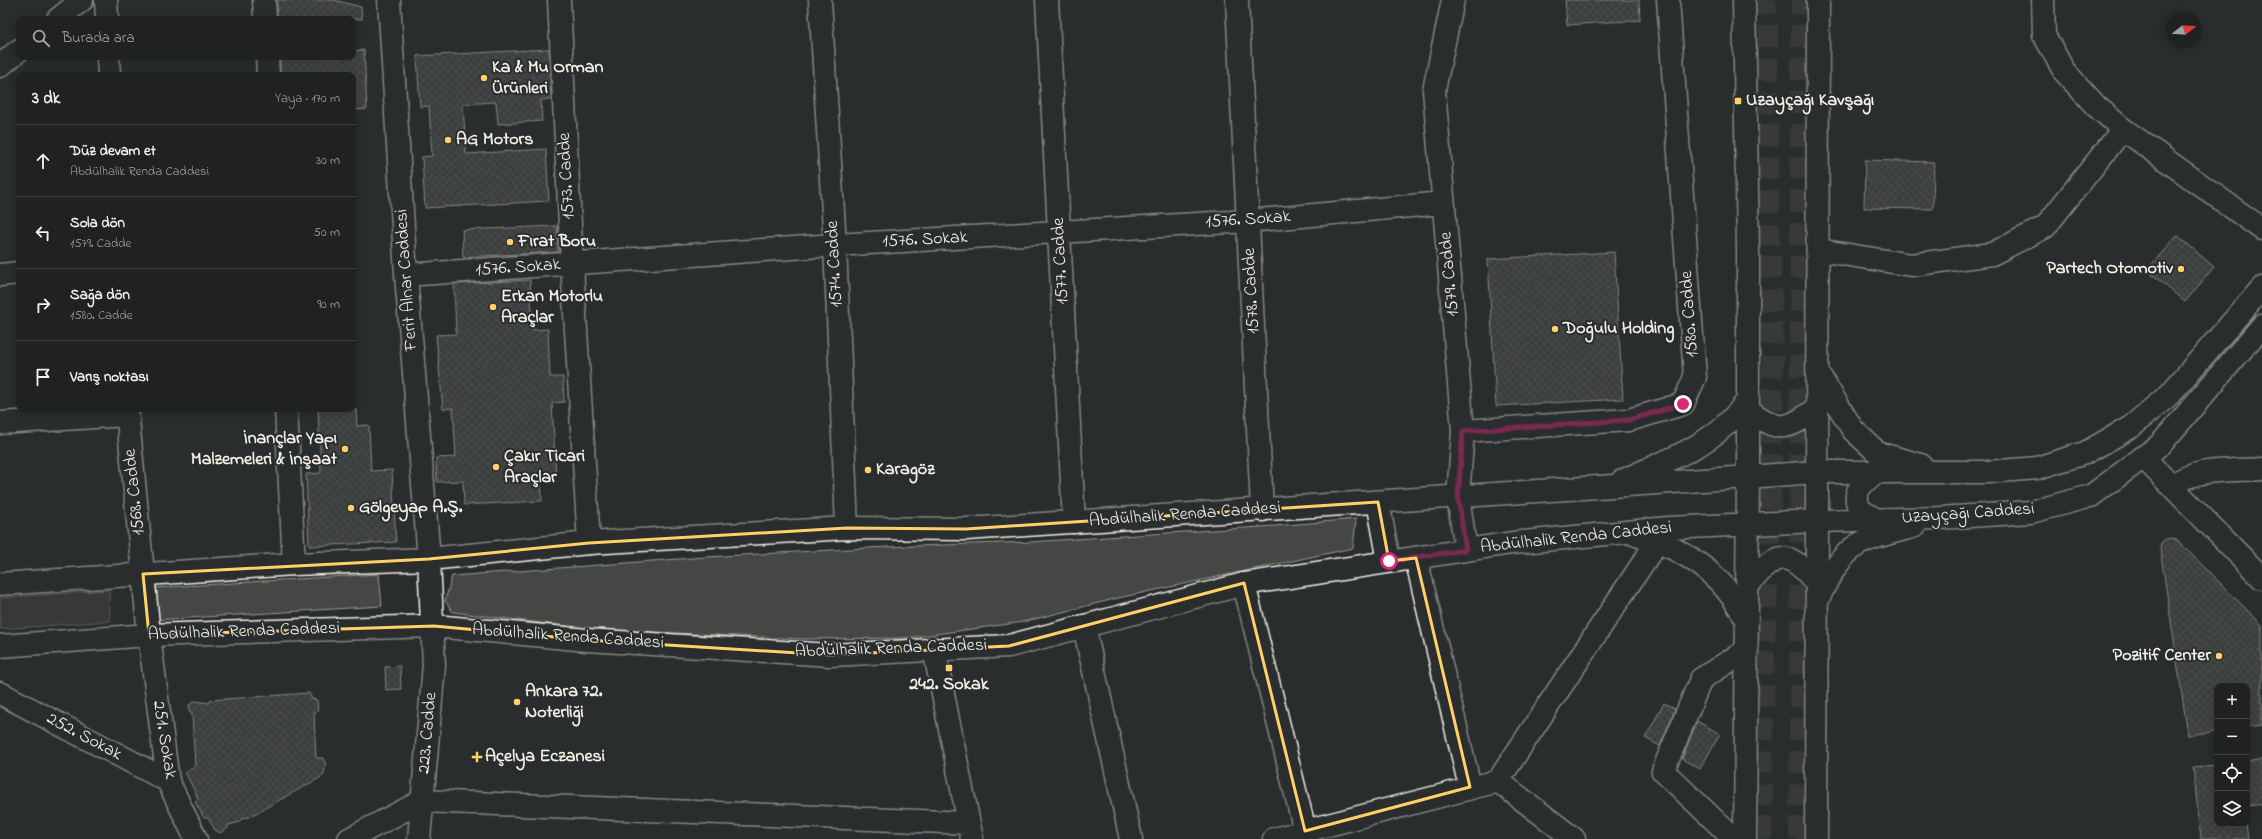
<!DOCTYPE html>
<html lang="tr">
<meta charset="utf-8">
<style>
body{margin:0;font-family:"Indie Flower",sans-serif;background:#282a2a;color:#f1f3f6}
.controls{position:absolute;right:12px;bottom:12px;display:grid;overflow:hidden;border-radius:8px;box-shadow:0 2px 10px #0003}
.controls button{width:36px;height:36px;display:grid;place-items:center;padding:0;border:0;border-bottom:1px solid #3d3f40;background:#202222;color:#f1f3f6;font:20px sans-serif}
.compass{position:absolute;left:2166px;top:12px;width:36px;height:36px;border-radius:50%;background:#202222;box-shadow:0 2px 10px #0003;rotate:73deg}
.stop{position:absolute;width:12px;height:12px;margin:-9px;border:3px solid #db2777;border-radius:50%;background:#fff}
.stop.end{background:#db2777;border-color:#fff;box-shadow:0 1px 4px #0008}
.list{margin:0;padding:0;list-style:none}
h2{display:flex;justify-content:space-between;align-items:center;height:52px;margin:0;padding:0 16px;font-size:17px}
h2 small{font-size:13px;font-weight:400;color:#a2a4a5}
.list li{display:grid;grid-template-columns:26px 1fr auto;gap:12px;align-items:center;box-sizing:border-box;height:72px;padding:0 16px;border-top:1px solid #3d3f40}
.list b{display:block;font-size:15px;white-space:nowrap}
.list p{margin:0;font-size:13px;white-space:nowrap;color:#a2a4a5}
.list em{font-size:13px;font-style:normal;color:#a2a4a5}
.icon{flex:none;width:22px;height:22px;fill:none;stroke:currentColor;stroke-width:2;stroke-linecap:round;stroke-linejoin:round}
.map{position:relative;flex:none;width:2262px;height:839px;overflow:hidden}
.search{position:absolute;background:#202222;box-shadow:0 2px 10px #0003;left:16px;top:16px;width:340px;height:44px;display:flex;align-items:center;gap:10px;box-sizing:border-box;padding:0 14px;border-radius:8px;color:#a2a4a5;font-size:15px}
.panel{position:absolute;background:#202222;box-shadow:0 2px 10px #0003;left:16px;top:72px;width:340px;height:340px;border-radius:8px}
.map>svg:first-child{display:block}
</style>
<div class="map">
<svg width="2262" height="839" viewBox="0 0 2262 839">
<defs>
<pattern id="building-cross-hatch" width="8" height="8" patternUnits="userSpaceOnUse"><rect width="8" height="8" fill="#555756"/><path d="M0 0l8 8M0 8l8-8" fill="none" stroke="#6e706e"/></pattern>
</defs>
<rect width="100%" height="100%" fill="#2a2d2e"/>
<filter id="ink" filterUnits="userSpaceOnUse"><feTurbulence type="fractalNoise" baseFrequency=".025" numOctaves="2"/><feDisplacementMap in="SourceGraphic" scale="8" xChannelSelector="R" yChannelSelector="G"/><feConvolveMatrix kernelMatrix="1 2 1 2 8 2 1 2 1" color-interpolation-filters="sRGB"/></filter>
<g filter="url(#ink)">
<path fill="#444645" stroke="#9c9c96" d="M1356,519L1353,548L1118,598L1023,622L907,638L802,639L589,629L453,612L445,601L452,576L706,557L887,547L1030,542L1275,526Z
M379,574L382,606L155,620L152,588Z
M109,590L110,621L0,629V598Z"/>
<path fill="url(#building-cross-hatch)" stroke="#f4f1e8" d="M277,0H334L361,7L362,19H277Z
M1565,0H1639L1640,20L1567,25Z
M549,49L551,99L541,100L542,121L498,124L496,102L463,104L466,154L546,149L549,201L425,208L422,157L432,156L429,106L420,107L417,56Z
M364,50L367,109L353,110V75H280V57H353V51Z
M1865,160L1934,162L1933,209L1864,208Z
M557,226L558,252L463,257L462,230Z
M2177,235L2214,267L2185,302L2147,270Z
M1614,252L1623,399L1496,406L1488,259Z
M530,280L533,330L548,329L550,377H563L564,402L552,403L556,476L541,477L542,501L464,505L463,481L437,482L436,458L456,457L453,408L443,409L436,335L456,334L454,284Z
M318,409H356L357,426L369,425L371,471L392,470L396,542L309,546L306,474L321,473Z
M2171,538L2177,540L2262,625V725L2247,727V686H2217V731L2188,735L2160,548L2162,542L2166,539Z
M400,666L401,689L386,690L385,667Z
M309,693L312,699L317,700L318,711L314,713L316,758H323L326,765L323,776L247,818L245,817L237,823L228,825V828L220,833L215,830L208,818H204L195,802L198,798L185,772L195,766L192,714L189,712V705L195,701L209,703L211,700Z
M1664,703L1675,709L1660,746L1645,738Z
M1697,721L1720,734L1700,769L1682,759Z
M2262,760V804L2247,806V761Z
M2217,765V824H2246L2248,839H2201L2193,767Z"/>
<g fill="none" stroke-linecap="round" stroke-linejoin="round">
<path stroke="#484a4a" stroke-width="22" stroke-dasharray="22 11" stroke-linecap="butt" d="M1761,839L1764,646L1770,519L1773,368L1768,187L1767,30L1765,0
M1800,839C1801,559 1800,280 1802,0"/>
<defs>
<path id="minor" d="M106,0L107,19
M264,0L265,19
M389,0L406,275L429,559
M559,0L572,265L589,543
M820,0L835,245L847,528
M1047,0L1074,522
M1237,0L1262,510
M1453,0L1434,90L1463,431L1458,497L1466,550
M2043,0L2044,35L2064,71L2096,106L2123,129L2262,229
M58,19L82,0
M108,57L109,75
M267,57L268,75
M0,66L19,50
M1818,250L1911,265L1992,254L2045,227L2123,129
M0,275L19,273
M406,275L835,245L1248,221L1443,203
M127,409L143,574
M286,409L294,564
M0,423L127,415
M1463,431L1629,420L1683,404L1695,377L1668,0
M2143,457L2262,578
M2171,486C2196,467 2232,471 2262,469
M1416,558L1470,787
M1244,584L1305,831
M1084,626L1131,839
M149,635L168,781L196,839
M934,649L972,839
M0,693L168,781
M1498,781L1657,542
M349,839L422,801L968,823
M1274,839L1498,781L1574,839
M1734,839L1663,771L1701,679L1747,650"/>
<path id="major" d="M1818,373L1853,430L1878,453L1921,465
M1748,410C1780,433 1786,431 1817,408
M1876,472C1862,483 1851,492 1860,510L1877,520
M1622,481C1671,458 1715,446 1748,400
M1378,502L1389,561
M1634,534C1647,539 1662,543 1674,549C1708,566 1730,588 1747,621
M143,574L149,635
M0,584L294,564L429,559L589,543L847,528L966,529L1748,477V251L1744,0
M1747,587C1774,553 1786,546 1816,583
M1818,600C1826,581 1840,555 1859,544C1872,536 1900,531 1915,526
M0,646L149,635L434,626L587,640L831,655L1009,646L1244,584L1512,543L1668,528L1817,521L1818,0
M419,839L434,665L429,559
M1745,839L1748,477L1817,472H1988L2037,468L2085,453L2131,427L2170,394L2262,288
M1816,839L1817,521L1940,518L2031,512L2091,496L2161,444L2262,326"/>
</defs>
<use href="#minor" stroke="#f4f1e8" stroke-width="25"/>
<use href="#major" stroke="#f4f1e8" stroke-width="25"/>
<use href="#minor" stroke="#2a2d2e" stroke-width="22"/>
<use href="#major" stroke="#2a2d2e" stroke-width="22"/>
</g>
</g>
<g fill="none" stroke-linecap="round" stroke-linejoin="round" filter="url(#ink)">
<path stroke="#db2777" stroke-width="5" d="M1389,561L1466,550L1458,497L1463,431L1629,420L1683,404"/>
</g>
<path d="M0 0H2262V839H0ZM1378,502L1389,561L1416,558L1470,787L1305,831L1244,583L1009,646L831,655L587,640L434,626L149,635L143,574L429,559L589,543L847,528L966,529Z" fill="#2a2d2e" fill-opacity=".55" fill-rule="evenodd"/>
<path fill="none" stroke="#ffd166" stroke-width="3" stroke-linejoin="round" d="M1378,502L1389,561L1416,558L1470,787L1305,831L1244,583L1009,646L831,655L587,640L434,626L149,635L143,574L429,559L589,543L847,528L966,529Z"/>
<g fill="#ffd166" stroke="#2a2d2e" stroke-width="1.5">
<circle cx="484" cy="78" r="4"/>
<rect x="1734" y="97" width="8" height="8" rx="2"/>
<circle cx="448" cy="140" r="4"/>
<circle cx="510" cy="242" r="4"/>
<circle cx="2181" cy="269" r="4"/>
<circle cx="493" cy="307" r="4"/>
<circle cx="1555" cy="329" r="4"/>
<circle cx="345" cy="449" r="4"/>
<circle cx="496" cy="467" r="4"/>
<circle cx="868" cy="470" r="4"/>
<circle cx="351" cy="508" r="4"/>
<circle cx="2219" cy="656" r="4"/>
<rect x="945" y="664" width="8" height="8" rx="2"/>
<circle cx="517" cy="702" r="4"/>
<path d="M475 751h4v4h4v4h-4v4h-4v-4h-4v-4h4z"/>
</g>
<g text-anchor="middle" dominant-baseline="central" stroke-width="4" stroke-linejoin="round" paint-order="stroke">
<g font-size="18" font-weight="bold" fill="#f4f1e8" stroke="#2a2d2e" text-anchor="start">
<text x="492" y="68">Ka &amp; Mu Orman<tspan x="492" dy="21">Ürünleri</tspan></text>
<text x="1746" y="101">Uzayçağı Kavşağı</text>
<text x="456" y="140">AG Motors</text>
<text x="518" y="242">Fırat Boru</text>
<text x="2173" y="269" text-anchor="end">Partech Otomotiv</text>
<text x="501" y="297">Erkan Motorlu<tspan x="501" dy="21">Araçlar</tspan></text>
<text x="1563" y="329">Doğulu Holding</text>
<text x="337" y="439" text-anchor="end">İnançlar Yapı<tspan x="337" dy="21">Malzemeleri &amp; İnşaat</tspan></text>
<text x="504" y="457">Çakır Ticari<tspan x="504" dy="21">Araçlar</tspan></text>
<text x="876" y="470">Karagöz</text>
<text x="359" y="508">Gölgeyap A.Ş.</text>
<text x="2211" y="656" text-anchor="end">Pozitif Center</text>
<text x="949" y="685" text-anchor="middle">242. Sokak</text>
<text x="525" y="692">Ankara 72.<tspan x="525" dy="21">Noterliği</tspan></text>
<text x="485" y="757">Açelya Eczanesi</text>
</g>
<g font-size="18" fill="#f4f1e8" stroke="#2a2d2e">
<text transform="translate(567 176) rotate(-93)">1573. Cadde</text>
<text transform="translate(1248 220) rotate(-4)">1576. Sokak</text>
<text transform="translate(925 240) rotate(-3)">1576. Sokak</text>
<text transform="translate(1061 261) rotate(-93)">1577. Cadde</text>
<text transform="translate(835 264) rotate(-93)">1574. Cadde</text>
<text transform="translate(518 268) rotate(-4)">1576. Sokak</text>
<text transform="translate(1450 274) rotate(-95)">1579. Cadde</text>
<text transform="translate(407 280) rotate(-94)">Ferit Alnar Caddesi</text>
<text transform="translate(1252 291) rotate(-93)">1578. Cadde</text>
<text transform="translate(1690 314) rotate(-94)">1580. Cadde</text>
<text transform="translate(135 492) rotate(-96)">1568. Cadde</text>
<text transform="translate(1968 514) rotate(-4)">Uzayçağı Caddesi</text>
<text transform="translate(1185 515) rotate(-4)">Abdülhalik Renda Caddesi</text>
<text transform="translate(1576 538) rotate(-6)">Abdülhalik Renda Caddesi</text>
<text transform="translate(244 632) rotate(-2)">Abdülhalik Renda Caddesi</text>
<text transform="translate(568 637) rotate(4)">Abdülhalik Renda Caddesi</text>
<text transform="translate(891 649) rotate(-2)">Abdülhalik Renda Caddesi</text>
<text transform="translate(428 733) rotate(-85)">223. Cadde</text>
<text transform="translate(84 737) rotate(28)">252. Sokak</text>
<text transform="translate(164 740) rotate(81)">251. Sokak</text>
</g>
</g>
</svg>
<div class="controls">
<button>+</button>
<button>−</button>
<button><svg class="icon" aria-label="locate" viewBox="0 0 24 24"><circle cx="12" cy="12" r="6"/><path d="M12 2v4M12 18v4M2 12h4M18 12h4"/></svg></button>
<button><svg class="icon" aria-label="layers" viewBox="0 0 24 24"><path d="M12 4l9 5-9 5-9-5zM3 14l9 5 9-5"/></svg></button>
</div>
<svg class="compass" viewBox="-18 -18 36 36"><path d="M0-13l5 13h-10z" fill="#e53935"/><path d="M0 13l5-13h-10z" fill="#a2a4a5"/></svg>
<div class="stop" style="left:1389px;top:561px"></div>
<div class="stop end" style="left:1683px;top:404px"></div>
<div class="search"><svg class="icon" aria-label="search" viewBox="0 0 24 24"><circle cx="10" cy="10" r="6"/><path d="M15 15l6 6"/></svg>Burada ara</div>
<section class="panel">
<h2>3 dk<small>Yaya · 170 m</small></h2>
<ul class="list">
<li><svg class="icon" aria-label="ahead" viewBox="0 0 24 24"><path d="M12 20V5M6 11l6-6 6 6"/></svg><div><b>Düz devam et</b><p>Abdülhalik Renda Caddesi</p></div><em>30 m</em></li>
<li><svg class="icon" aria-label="left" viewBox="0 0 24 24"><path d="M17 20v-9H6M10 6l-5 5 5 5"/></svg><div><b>Sola dön</b><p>1579. Cadde</p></div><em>50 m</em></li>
<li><svg class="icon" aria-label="right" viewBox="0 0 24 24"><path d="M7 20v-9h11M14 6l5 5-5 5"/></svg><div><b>Sağa dön</b><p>1580. Cadde</p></div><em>90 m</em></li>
<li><svg class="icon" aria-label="arrive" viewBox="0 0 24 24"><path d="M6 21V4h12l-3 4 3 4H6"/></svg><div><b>Varış noktası</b></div></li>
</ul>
</section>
</div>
